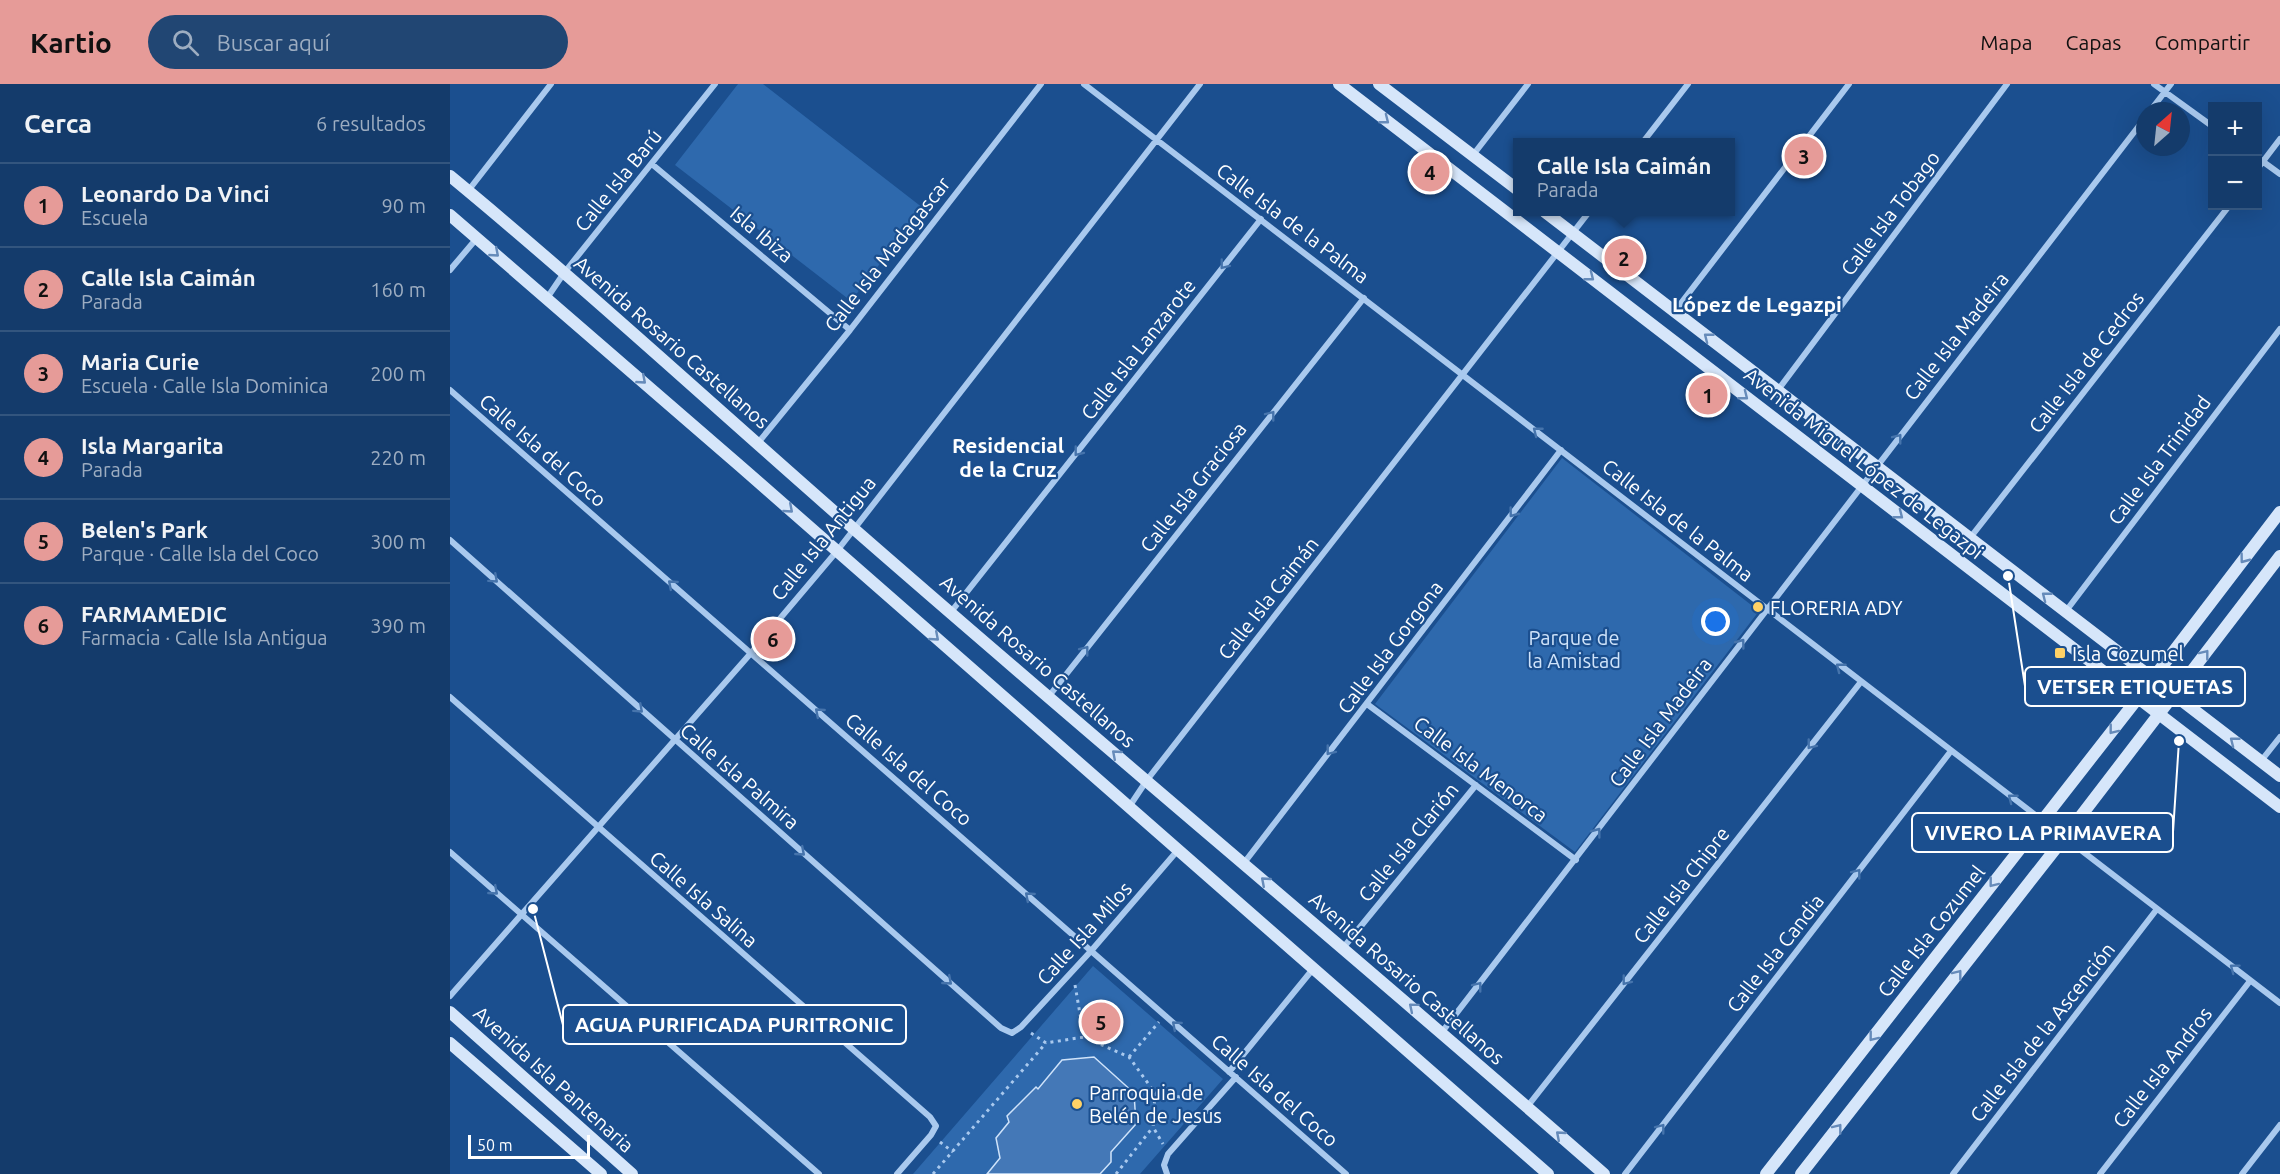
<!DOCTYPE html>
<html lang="es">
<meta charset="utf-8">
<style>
body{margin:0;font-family:Ubuntu,sans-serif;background:#214673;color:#f1f3f6}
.controls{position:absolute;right:18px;top:18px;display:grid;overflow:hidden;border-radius:0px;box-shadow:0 6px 24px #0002}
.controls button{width:54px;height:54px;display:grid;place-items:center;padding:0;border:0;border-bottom:2px solid #33557e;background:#143b6b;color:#f1f3f6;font:30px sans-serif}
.compass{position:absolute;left:1686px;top:18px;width:54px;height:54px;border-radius:50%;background:#143b6b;box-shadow:0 6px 24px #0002;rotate:27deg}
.scale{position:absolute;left:18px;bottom:15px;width:122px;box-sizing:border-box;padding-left:6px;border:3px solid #fff;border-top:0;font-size:16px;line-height:21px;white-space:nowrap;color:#fff;-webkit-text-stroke:4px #1b4f8f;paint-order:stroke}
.you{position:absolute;left:1266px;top:538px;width:21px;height:21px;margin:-15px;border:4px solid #fff;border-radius:50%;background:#1a73e8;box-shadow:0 0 0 9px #1a73e833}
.badge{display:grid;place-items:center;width:39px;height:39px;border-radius:50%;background:#e69b98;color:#111;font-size:20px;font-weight:700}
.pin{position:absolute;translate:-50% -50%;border:3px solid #fff;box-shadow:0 2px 6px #0006}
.popup{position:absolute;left:1063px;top:54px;width:222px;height:78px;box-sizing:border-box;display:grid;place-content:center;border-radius:0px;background:#143b6b;filter:drop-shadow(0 2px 4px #0005);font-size:20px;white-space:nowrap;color:#9dadc1}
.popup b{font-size:22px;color:#f1f3f6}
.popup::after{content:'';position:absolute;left:50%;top:100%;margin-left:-12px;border:12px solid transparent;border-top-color:#143b6b}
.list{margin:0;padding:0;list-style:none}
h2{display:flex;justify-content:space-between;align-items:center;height:78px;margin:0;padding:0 24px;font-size:26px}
h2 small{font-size:20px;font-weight:400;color:#9dadc1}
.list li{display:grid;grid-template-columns:39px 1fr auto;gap:18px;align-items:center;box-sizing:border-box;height:84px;padding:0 24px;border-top:2px solid #33557e}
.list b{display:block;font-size:22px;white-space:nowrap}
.list p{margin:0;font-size:20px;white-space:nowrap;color:#9dadc1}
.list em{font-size:20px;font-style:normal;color:#9dadc1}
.icon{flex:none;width:33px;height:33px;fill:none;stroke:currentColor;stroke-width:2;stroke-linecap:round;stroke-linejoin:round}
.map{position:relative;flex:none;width:1830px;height:1090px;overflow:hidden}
header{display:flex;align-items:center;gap:36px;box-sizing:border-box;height:84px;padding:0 30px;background:#e69b98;color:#111}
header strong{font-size:28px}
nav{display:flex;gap:33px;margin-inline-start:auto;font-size:21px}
.search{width:420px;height:54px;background:#214673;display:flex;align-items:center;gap:15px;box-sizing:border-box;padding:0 21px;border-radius:33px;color:#9dadc1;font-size:22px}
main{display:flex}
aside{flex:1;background:#143b6b}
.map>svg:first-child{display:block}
</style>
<header>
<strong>Kartio</strong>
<div class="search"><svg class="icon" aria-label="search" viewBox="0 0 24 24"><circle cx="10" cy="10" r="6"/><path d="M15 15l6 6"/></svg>Buscar aquí</div>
<nav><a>Mapa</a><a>Capas</a><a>Compartir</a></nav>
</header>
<main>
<aside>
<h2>Cerca<small>6 resultados</small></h2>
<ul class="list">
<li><span class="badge">1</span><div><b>Leonardo Da Vinci</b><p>Escuela</p></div><em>90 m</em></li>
<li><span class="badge">2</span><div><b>Calle Isla Caimán</b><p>Parada</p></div><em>160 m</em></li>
<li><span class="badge">3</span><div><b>Maria Curie</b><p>Escuela · Calle Isla Dominica</p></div><em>200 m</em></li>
<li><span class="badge">4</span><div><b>Isla Margarita</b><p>Parada</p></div><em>220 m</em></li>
<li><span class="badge">5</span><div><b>Belen's Park</b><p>Parque · Calle Isla del Coco</p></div><em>300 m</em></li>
<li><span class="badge">6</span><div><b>FARMAMEDIC</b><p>Farmacia · Calle Isla Antigua</p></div><em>390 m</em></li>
</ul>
</aside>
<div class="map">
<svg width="1830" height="1090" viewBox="0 0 1830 1090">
<rect width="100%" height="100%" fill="#1b4f8f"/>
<path fill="#2e69ad" d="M288,0H313L473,124L401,217L225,81Z
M1112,374L1309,527L1125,768L925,620Z
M643,882L773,995L690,1090H463Z"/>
<path fill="#4478b7" stroke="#cfe3fa" stroke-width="1.5" d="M644,973L684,1009L686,1040L661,1068V1078L650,1090H537L550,1074L546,1054L559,1038L557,1032L586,1003L588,1005L612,976Z"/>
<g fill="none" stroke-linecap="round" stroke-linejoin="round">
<path stroke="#a9c9ee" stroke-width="3" stroke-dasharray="3 4.5" stroke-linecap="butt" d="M625,901L634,953
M581,949L596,959L634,953L679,973L705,1009L703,1043L713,1060
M679,973L709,938
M705,1009L750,1016
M490,1058L503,1068
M483,1090L596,959
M666,1090L703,1043"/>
<path stroke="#a9c9ee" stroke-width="6" d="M634,0L1830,919
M1704,0L1762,42
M1700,27L1721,0
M1193,58L1238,0
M1023,71L1078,0
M1808,74L1830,90
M203,81L400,246
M1808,84L1830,55
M18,107L101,0
M0,186L27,154
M97,214L114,189L265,0
M1225,227L1399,0
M0,306L896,1090
M1328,306L1557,0
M308,359L400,246L591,0
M1520,454L1779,122
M0,456L551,944L562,949L571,943L641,867L728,766
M1616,527L1830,245
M501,528L811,135
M599,612L914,214
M0,613L480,1033L486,1042L481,1051L447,1090
M917,620L1126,776
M1811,677L1830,653
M679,723L697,696L1139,128
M0,768L369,1090
M794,779L1111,366
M893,864L1026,701
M0,912L301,569L387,467L750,0
M992,948L1695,34
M779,988L863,885
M1077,1023L1410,599
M717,1090L714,1081L718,1070L786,993
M1175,1090L1501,667
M1503,1090L1707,825
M1650,1090L1800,897
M1792,1090L1830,1041"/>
<path stroke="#d6e6fa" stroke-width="12" d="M889,0L1830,723
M929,0L1068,106
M0,92C138,206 269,327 404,445C652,662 906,873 1154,1090
M1095,128L1830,692
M0,131L290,382L1098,1090
M0,928L182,1090
M0,959L151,1090
M1316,1090L1688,614L1830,428
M1351,1090L1614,754L1830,472"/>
</g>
<defs><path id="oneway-chevron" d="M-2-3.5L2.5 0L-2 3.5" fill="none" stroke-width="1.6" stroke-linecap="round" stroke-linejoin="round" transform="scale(1.5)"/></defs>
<g stroke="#668bba">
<use href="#oneway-chevron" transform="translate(935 36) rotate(38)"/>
<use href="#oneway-chevron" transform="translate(45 169) rotate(41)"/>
<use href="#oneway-chevron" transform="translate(1140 193) rotate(38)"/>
<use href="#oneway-chevron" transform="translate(1258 253) rotate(-142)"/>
<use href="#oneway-chevron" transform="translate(192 296) rotate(41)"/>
<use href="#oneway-chevron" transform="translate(1294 312) rotate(38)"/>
<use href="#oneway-chevron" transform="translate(339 425) rotate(41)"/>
<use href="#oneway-chevron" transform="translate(1449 431) rotate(38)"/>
<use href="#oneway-chevron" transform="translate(1794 475) rotate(127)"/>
<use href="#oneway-chevron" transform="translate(1596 512) rotate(-142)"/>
<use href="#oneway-chevron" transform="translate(485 553) rotate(41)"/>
<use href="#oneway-chevron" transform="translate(1755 570) rotate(-52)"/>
<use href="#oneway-chevron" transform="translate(1663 646) rotate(128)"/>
<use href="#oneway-chevron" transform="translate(1784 657) rotate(-142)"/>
<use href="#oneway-chevron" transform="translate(666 670) rotate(-139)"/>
<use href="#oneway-chevron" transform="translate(815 797) rotate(-139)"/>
<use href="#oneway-chevron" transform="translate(1543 799) rotate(128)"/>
<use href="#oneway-chevron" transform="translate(1508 890) rotate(-52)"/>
<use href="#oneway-chevron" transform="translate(963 923) rotate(-140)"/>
<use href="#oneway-chevron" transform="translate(1423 953) rotate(128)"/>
<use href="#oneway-chevron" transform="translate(1388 1044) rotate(-52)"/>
<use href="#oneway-chevron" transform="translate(1110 1051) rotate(-139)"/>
</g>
<g stroke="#4674ac">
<use href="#oneway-chevron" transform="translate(774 181) rotate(128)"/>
<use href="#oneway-chevron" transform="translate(821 331) rotate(-52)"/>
<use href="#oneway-chevron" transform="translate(1087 347) rotate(-142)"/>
<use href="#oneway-chevron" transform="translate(1448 354) rotate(-52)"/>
<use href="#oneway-chevron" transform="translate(628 368) rotate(128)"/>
<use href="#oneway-chevron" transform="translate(1063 429) rotate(127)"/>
<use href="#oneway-chevron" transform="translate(44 495) rotate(42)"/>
<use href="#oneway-chevron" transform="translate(222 500) rotate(-139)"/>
<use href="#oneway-chevron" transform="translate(1291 559) rotate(-53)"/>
<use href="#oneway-chevron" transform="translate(635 566) rotate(-52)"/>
<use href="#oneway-chevron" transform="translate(1390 583) rotate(-142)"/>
<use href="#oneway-chevron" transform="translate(189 625) rotate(42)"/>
<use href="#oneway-chevron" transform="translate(369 628) rotate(-139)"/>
<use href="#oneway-chevron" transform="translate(1361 661) rotate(128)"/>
<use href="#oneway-chevron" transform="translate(880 667) rotate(128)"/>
<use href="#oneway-chevron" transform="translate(1562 714) rotate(-142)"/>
<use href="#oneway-chevron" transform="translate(1147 748) rotate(-53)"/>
<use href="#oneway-chevron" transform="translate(351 768) rotate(41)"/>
<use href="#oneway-chevron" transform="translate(1407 789) rotate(-52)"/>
<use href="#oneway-chevron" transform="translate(44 807) rotate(41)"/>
<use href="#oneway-chevron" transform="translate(579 812) rotate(-139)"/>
<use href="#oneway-chevron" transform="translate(1784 884) rotate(-143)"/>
<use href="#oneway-chevron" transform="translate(498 897) rotate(41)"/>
<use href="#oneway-chevron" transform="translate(1176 897) rotate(128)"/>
<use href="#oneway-chevron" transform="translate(1028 902) rotate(-52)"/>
<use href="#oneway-chevron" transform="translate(726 941) rotate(-139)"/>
<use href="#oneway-chevron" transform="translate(1211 1044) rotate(-52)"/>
</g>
<g fill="#ffd166" stroke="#1b4f8f" stroke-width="2">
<circle cx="1308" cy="523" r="6"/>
<rect x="1604" y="563" width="12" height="12" rx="3"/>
<circle cx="627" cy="1020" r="6"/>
</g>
<g text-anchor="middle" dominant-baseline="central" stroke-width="4.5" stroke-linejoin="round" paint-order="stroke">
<g font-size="20" fill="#fff" stroke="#1b4f8f">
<text transform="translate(168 96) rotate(-51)">Calle Isla Barú</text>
<text transform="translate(1440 129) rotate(-53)">Calle Isla Tobago</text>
<text transform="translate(843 139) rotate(37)">Calle Isla de la Palma</text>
<text transform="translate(312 150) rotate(40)">Isla Ibiza</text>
<text transform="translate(437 170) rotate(-52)">Calle Isla Madagascar</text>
<text transform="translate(1506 252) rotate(-52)">Calle Isla Madeira</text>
<text transform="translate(222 258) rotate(41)">Avenida Rosario Castellanos</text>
<text transform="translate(688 265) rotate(-52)">Calle Isla Lanzarote</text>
<text transform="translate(1636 278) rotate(-52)">Calle Isla de Cedros</text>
<text transform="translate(93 366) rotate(41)">Calle Isla del Coco</text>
<text transform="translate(1709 376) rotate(-53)">Calle Isla Trinidad</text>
<text transform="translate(1414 379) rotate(38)">Avenida Miguel López de Legazpi</text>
<text transform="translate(743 403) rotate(-52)">Calle Isla Graciosa</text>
<text transform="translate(1228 436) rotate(38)">Calle Isla de la Palma</text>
<text transform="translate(373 454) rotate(-51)">Calle Isla Antigua</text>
<text transform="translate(818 514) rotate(-52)">Calle Isla Caimán</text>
<text transform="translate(940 563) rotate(-53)">Calle Isla Gorgona</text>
<text transform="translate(588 577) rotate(41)">Avenida Rosario Castellanos</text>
<text transform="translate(1210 638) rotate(-53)">Calle Isla Madeira</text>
<text transform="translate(459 685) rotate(41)">Calle Isla del Coco</text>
<text transform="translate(1031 685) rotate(37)">Calle Isla Menorca</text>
<text transform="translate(290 692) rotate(41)">Calle Isla Palmira</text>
<text transform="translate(958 758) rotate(-51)">Calle Isla Clarión</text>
<text transform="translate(1231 801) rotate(-52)">Calle Isla Chipre</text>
<text transform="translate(254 815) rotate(41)">Calle Isla Salina</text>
<text transform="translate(1481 847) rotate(-52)">Calle Isla Cozumel</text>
<text transform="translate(634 849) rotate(-48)">Calle Isla Milos</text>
<text transform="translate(1325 869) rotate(-52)">Calle Isla Candia</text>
<text transform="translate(957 894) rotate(41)">Avenida Rosario Castellanos</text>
<text transform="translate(1592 948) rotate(-52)">Calle Isla de la Ascención</text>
<text transform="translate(1712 983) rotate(-52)">Calle Isla Andros</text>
<text transform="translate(104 995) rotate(42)">Avenida Isla Pantenaria</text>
<text transform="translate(825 1006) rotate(41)">Calle Isla del Coco</text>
</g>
<g font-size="20" fill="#fff" stroke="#1b4f8f" text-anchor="start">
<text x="1320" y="523">FLORERIA ADY</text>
<text x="1622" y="569">Isla Cozumel</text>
<text x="639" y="1008">Parroquia de<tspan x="639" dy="23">Belén de Jesus</tspan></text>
</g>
<g font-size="20" fill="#cfe3fa" stroke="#1b4f8f">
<text x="1124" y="553">Parque de<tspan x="1124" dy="23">la Amistad</tspan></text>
</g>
<g font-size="21" font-weight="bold" fill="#fff" stroke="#1b4f8f">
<text x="1307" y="220">López de Legazpi</text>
<text x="558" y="361">Residencial<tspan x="558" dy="24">de la Cruz</tspan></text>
</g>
</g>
<path fill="none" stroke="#fff" stroke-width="2" d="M1558 492L1575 602M1729 657L1723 748M83 825L113 941"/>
<g fill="#fff" stroke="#1b4f8f" stroke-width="2">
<circle cx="1558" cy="492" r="6"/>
<circle cx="1729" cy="657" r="6"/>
<circle cx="83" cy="825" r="6"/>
</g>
<g fill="#1b4f8f" stroke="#fff" stroke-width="2">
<rect x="1575" y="583" width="220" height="39" rx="6"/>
<rect x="1462" y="729" width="261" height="39" rx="6"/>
<rect x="113" y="921" width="343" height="39" rx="6"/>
</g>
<g font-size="21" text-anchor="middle" font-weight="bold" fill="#fff">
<text x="1685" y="610">VETSER ETIQUETAS</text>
<text x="1593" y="756">VIVERO LA PRIMAVERA</text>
<text x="284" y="948">AGUA PURIFICADA PURITRONIC</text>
</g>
</svg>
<div class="controls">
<button>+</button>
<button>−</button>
</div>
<svg class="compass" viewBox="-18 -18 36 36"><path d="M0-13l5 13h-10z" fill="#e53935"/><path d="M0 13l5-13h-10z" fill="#9dadc1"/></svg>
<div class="scale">50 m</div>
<div class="you"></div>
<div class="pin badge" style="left:1258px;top:311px">1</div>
<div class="pin badge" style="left:1174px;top:174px">2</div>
<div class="popup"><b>Calle Isla Caimán</b>Parada</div>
<div class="pin badge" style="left:1354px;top:72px">3</div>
<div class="pin badge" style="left:980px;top:88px">4</div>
<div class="pin badge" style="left:651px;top:938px">5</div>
<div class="pin badge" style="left:323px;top:555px">6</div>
</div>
</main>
